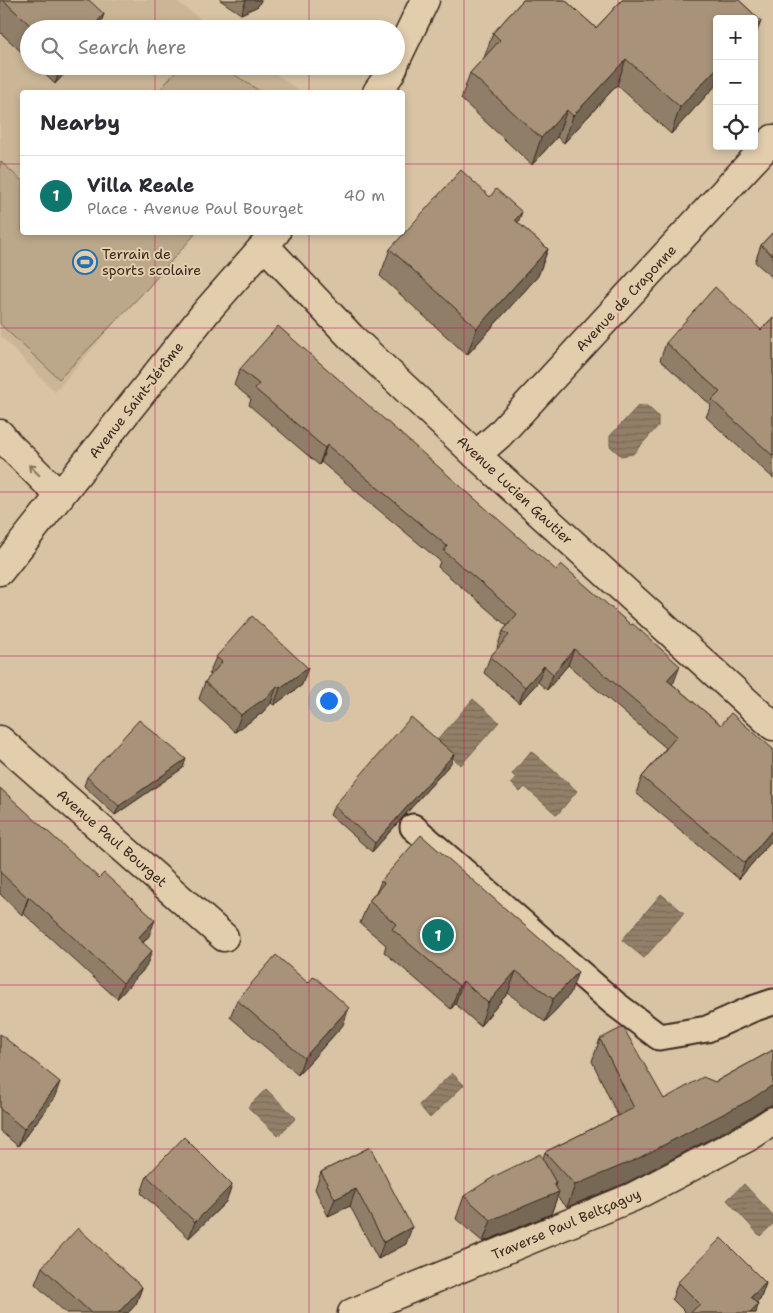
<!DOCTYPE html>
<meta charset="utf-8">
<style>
body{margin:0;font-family:"Shantell Sans",sans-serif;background:#f7f7f7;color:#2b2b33}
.controls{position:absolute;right:15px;top:15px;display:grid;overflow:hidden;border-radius:5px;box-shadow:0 2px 8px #0003}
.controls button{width:45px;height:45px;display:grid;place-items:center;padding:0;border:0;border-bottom:1px solid #e1e1e2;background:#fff;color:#2b2b33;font:25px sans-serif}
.you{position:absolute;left:328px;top:700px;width:18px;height:18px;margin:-12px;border:4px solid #fff;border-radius:50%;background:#1a73e8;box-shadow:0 0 0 8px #1a73e833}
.badge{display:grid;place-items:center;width:32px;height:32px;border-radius:50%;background:#0f766e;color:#fff;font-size:16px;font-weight:700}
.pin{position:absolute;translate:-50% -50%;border:2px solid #fff;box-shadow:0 1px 5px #0006}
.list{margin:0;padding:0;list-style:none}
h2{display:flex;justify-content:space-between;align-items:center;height:65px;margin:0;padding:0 20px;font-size:21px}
h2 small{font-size:16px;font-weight:400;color:#7c7c81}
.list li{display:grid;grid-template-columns:32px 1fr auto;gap:15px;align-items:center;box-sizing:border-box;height:80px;padding:0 20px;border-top:1px solid #e1e1e2}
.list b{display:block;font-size:19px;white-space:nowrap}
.list p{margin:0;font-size:16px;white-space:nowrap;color:#7c7c81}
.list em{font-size:16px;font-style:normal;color:#7c7c81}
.icon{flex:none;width:28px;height:28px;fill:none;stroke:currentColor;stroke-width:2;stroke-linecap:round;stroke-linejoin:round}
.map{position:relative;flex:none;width:773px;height:1313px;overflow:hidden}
.search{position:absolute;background:#fff;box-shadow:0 2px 8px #0003;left:20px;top:20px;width:385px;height:55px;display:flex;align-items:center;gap:12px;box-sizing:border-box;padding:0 18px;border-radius:28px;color:#7c7c81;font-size:19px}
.panel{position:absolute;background:#fff;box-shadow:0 2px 8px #0003;left:20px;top:90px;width:385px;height:145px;border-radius:5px}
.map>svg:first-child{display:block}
</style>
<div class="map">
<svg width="773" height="1313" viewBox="0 0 773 1313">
<defs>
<pattern id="water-rules" width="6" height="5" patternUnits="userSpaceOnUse" patternTransform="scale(1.25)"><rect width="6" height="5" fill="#938069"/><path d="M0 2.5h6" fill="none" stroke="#796956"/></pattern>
</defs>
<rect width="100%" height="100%" fill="#d8c3a4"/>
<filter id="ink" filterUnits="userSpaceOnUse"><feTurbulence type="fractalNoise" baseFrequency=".02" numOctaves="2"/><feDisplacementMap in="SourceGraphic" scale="10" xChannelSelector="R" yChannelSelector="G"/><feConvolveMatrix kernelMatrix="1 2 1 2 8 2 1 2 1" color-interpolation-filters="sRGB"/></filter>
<g filter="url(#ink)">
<path fill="#cab597" d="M0,0H175L214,29H29V66H265L301,92H22V232L192,233L55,392L0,335Z"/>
<path fill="#bba78a" stroke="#7b6854" d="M181,66H221L261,92H158Z
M0,161L22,181V232L196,233L145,291L59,379L0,324Z"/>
<path fill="url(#water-rules)" stroke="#705e4b" d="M638,406H647L658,416V426L633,454L621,456L610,446V436Z
M473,699L499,722L461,765L435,743Z
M531,751L577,791L557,815L525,787L520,792L511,783L516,778L512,774Z
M661,894L684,913L644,958L622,940Z
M452,1073L464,1085L430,1118L419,1105Z
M266,1089L296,1118L278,1136L248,1107Z
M744,1184L773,1215V1224L760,1236L727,1200Z"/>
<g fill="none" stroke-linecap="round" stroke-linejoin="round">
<defs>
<path id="lane" d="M413,827L614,1003L659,1037L707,1029L752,1009L773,1002"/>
<path id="street" d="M0,434L8,444L60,496
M476,455L499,435L773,139
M0,740L224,937
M352,1313L633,1197L750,1136L773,1121"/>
<path id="secondary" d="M396,60L425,0
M377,92L390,74L394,66
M265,246L351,337L476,455L773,726
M0,571L206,312L276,232"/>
</defs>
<use href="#lane" stroke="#3b2a1e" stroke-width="29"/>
<use href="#street" stroke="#3b2a1e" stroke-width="31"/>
<use href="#secondary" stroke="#3b2a1e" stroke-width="31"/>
<use href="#lane" stroke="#e2cdac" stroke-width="25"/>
<use href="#street" stroke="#e2cdac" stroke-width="28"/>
<use href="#secondary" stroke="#e2cdac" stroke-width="28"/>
</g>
<path fill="#907e69" stroke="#3b2a1e" d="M0,0H89L99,29H29V59L0,32Z
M220,0H261L258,6L241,14Z
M523,0H565L596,28L622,0H739L761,21L754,39V19H717V84L671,134L617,85L564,143L557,137L532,165L461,99L470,73L484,58L493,33Z
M36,66H71L55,84Z
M518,223L548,249L538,276L467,355L380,276L390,249Z
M773,232V278L755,262L761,245Z
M773,317V478L706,417L711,405L660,360L666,343L761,330Z
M240,369L674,682L672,684L721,725L773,749V841L772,840L739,879L636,793L642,777L666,748L568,665L547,690L538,682L519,703L484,673L490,657L498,648L497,647L503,631L507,626L438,567L440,561L321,462L319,465L249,405L251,399L234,385Z
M216,657L302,685L274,705L271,703L262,713L235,732L199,699L205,682L211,675L209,674Z
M451,763L372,852L330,815L334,806Z
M183,768L115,815L84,786L87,777Z
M0,788L149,936L143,943L146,967L117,999L23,913L22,915L0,894Z
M381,881L570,994L545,1022L508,993L480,1026L455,1004L451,1009L384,952L386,945L360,923L369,901L378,889Z
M237,1000L343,1025L298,1075L230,1017Z
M0,1034L54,1099L18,1146L0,1131Z
M600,1039L664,1099L715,1082L773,1050V1106L764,1108L742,1122L626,1183L567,1207L557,1197L551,1214L483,1242L456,1219L464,1196L543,1158L545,1152L618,1116L592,1061Z
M370,1147L406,1244L378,1259L350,1206L328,1216L315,1189L321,1172Z
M147,1176L226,1202L189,1238L141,1193Z
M42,1267L142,1287L136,1304L128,1313H66L35,1284Z
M678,1282L766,1283L760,1300L756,1303V1313H686L672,1299Z"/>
<path fill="#766755" stroke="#3b2a1e" d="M246,0H261L258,6L241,14Z
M104,14L99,29H91Z
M761,21L754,39V28Z
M626,59L617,85L564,143L573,116Z
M61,66H71L55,84Z
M717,68V84L671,134L680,107Z
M567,110L557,137L532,165L541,138Z
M522,212L512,240L515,220Z
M548,249L538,276L467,355L477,328Z
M327,445L321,462L319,465L325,448Z
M574,649L568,665L547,690L553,674Z
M544,666L538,682L519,703L525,687Z
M680,666L674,682L662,696L667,680Z
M308,668L302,685L274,705L280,688Z
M277,686L271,703L262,713L235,732L241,715Z
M454,754L451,763L372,852L375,843Z
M186,759L183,768L115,815L119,806Z
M773,829V836L772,840L739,879L745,863Z
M29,897L23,913L22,915L28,898Z
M155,920L149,936L132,954L138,938Z
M152,951L146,967L117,999L123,983Z
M516,971L508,993L480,1026L488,1003Z
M578,972L570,994L545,1022L553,999Z
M463,981L455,1004L451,1009L459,986Z
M349,1008L343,1025L298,1075L304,1058Z
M60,1082L54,1099L18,1146L24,1129Z
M773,1085V1102L772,1105L764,1108L742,1122L626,1183L567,1207L575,1185Z
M556,1183L552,1194L559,1192L551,1214L483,1242L491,1220Z
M232,1185L226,1202L189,1238L195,1222Z
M356,1189L350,1206L328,1216L335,1199Z
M412,1227L406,1244L378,1259L384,1242Z
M766,1283L760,1300L746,1313L751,1297Z
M142,1287L136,1304L128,1313H118Z
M758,1305L756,1313H750Z"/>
<path fill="#a8937a" stroke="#3b2a1e" d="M3,0H89L104,14L91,29H34Z
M523,0H565L596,28L622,0H739L761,21L754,28V19H717V68L680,107L626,59L573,116L567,110L541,138L470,73L500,40L493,33Z
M461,170L490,197L496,189L522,212L515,220L548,249L477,328L390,249Z
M773,232V256L761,245Z
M715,287L761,330L773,317V456L712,400L720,392L666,343Z
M278,326L556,570L561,564L631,625L633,624L680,666L667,680L721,725L731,713L773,749V829L745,863L642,777L677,736L574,649L553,674L544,666L525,687L490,657L509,635L503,631L517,614L444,551L447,546L327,445L325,448L255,389L259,384L240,369Z
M252,616L308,668L280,688L277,686L268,696L241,715L205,682L222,662L216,657Z
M411,717L454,754L375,843L334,806Z
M139,720L186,759L119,806L87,777Z
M0,788L99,878L104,873L155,920L138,938L152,951L123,983L29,897L28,898L0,872Z
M421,835L578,972L553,999L516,971L488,1003L463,981L459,986L392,929L396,924L369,901L384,883L381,881Z
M276,955L308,983L314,976L349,1008L304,1058L237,1000Z
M623,1027L664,1099L703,1077L715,1082L773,1050V1085L750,1100L635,1160L575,1185L545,1152L634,1108L600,1039Z
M0,1034L60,1082L24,1129L0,1109Z
M184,1137L232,1185L195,1222L147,1176Z
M370,1147L412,1227L384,1242L356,1189L335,1199L321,1172Z
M540,1154L556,1183L554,1184L559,1192L491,1220L464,1196L495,1176Z
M78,1228L142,1287L118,1313H91L42,1267Z
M721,1238L766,1283L751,1297L758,1305L750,1313H690L700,1304L678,1282Z"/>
<defs><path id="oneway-shaft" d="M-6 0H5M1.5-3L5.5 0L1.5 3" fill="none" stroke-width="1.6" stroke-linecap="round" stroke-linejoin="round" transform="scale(1.25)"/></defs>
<use stroke="#86735e" href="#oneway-shaft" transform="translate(34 470) rotate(-135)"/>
</g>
<path fill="none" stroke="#c2185b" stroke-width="1" stroke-opacity="0.55" d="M155,0V29M309,0V29M464,0V1313M618,0V1313M155,66V92M309,66V92M0,164H22M402,164H773M155,232V1313M309,232V1313M0,328H773M0,492H773M0,656H773M0,821H773M0,985H773M0,1149H773"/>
<defs>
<symbol id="stadium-ring" viewBox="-11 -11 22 22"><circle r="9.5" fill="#e2cdac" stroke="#1f6fb2" stroke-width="1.5"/><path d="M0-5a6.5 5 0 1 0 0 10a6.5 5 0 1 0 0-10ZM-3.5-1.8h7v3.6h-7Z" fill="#1f6fb2"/></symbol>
</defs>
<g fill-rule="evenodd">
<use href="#stadium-ring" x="71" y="248" width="28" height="28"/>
</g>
<g text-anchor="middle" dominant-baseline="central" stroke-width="4" stroke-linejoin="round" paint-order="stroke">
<g font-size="14" fill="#3b2a1e" stroke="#e2cdac" text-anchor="start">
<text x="102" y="254">Terrain de<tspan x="102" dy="16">sports scolaire</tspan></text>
</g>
<g font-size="14" fill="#3b2a1e" stroke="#e2cdac">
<text transform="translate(626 298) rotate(-47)">Avenue de Craponne</text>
<text transform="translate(136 400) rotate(-52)">Avenue Saint-Jérôme</text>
<text transform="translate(515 490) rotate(43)">Avenue Lucien Gautier</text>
<text transform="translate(112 838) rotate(41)">Avenue Paul Bourget</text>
<text transform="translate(566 1224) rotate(-23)">Traverse Paul Beltçaguy</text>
</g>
</g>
</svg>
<div class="controls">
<button>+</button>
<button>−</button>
<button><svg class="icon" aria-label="locate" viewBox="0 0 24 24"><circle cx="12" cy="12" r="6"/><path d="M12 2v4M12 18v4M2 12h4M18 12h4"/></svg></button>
</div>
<div class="you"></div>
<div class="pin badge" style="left:438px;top:935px">1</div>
<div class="search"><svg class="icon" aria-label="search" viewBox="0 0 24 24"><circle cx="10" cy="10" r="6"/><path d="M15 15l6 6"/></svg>Search here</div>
<section class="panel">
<h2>Nearby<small></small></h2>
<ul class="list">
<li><span class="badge">1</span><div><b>Villa Reale</b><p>Place · Avenue Paul Bourget</p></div><em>40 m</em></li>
</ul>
</section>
</div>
